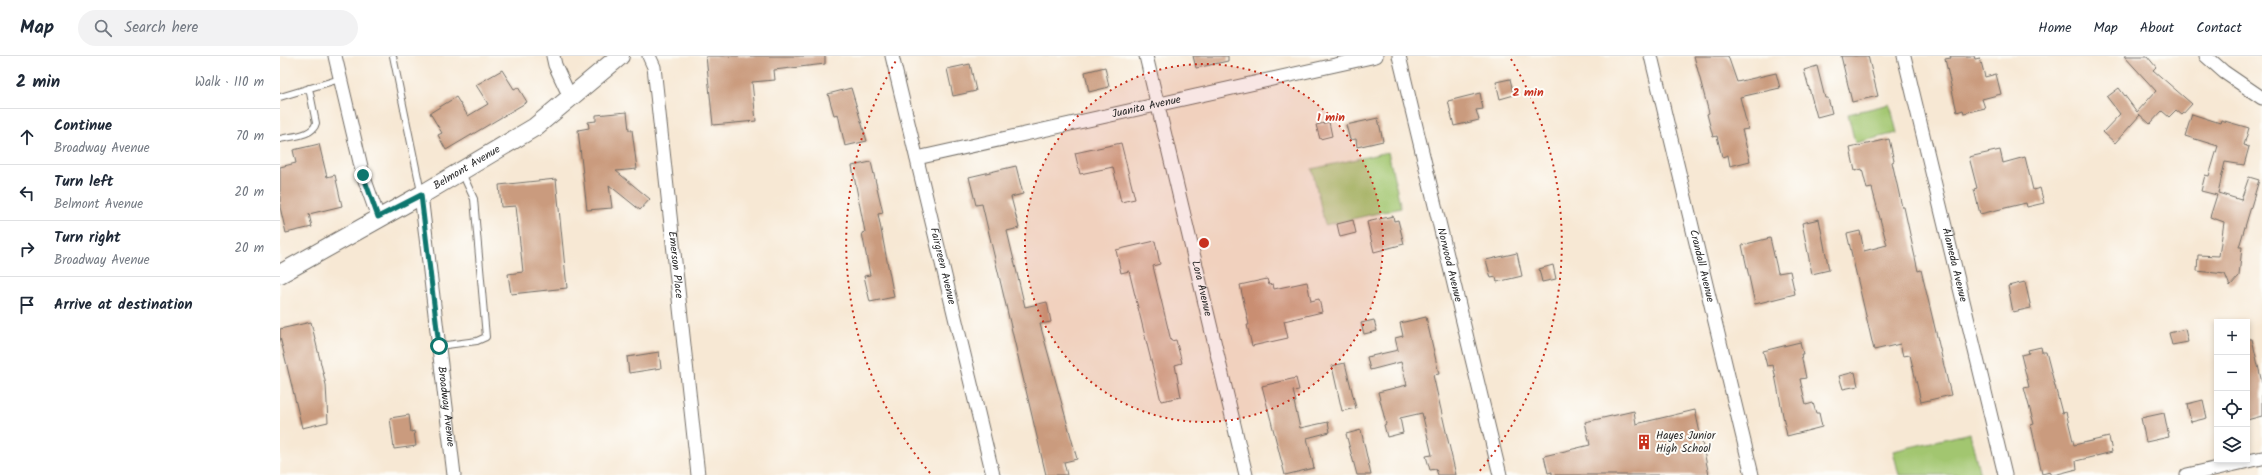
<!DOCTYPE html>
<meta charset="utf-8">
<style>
body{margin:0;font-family:Kalam,sans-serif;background:#f2f2f3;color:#1f2937}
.controls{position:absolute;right:12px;bottom:12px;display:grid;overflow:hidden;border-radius:0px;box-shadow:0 2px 6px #0003}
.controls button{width:36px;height:36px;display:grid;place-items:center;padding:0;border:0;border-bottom:1px solid #e0e1e3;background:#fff;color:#1f2937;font:20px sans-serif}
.stop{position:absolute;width:12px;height:12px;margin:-9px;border:3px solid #0f766e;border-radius:50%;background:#fff}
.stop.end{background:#0f766e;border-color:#fff;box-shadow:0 1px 4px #0008}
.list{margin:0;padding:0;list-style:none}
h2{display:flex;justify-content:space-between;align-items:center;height:52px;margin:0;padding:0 16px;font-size:17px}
h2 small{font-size:13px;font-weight:400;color:#747a83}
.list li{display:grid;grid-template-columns:26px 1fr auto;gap:12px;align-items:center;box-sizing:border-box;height:56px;padding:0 16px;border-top:1px solid #e0e1e3}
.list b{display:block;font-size:15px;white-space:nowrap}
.list p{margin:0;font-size:13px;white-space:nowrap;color:#747a83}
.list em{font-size:13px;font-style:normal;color:#747a83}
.icon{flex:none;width:22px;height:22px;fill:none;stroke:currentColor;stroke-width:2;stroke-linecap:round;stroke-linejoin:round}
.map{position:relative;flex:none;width:1982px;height:419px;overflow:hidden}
header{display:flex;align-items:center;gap:24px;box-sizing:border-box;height:56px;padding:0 20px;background:#fff;border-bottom:1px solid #e0e1e3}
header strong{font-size:19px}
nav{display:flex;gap:22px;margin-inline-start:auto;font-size:14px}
.search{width:280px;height:36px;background:#f2f2f3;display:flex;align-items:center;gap:10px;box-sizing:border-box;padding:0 14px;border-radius:22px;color:#747a83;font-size:15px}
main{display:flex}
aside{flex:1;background:#fff}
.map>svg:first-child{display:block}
</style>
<header>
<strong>Map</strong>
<div class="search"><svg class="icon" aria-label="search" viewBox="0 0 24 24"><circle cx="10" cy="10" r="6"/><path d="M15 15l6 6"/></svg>Search here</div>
<nav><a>Home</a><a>Map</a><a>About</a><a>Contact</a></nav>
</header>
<main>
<aside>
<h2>2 min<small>Walk · 110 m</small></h2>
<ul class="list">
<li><svg class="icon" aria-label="ahead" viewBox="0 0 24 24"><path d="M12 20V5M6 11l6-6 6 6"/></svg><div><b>Continue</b><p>Broadway Avenue</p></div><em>70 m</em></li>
<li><svg class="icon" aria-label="left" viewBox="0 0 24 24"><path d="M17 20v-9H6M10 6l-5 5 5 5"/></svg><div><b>Turn left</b><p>Belmont Avenue</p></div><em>20 m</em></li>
<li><svg class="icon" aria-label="right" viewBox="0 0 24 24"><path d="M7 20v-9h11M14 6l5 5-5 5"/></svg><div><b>Turn right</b><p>Broadway Avenue</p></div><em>20 m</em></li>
<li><svg class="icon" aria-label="arrive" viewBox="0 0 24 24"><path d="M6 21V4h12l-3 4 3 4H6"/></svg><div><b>Arrive at destination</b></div></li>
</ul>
</aside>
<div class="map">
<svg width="1982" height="419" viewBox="0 0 1982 419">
<rect width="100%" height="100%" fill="#fdfcf7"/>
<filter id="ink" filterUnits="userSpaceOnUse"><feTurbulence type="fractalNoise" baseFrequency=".025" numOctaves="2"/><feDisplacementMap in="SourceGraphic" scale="8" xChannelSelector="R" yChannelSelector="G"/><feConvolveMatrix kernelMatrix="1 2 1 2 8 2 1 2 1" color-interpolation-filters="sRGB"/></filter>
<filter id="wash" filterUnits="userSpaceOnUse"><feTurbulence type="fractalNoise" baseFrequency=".012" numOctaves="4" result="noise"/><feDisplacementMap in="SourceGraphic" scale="16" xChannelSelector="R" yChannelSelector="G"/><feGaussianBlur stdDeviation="0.9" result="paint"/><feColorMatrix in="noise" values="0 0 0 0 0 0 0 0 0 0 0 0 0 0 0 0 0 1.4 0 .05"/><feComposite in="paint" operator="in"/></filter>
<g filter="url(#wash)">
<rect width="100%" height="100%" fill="#f7e8d4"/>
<path fill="#a2c670" stroke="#66784e" d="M1610,48L1617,77L1575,87L1568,58Z
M1108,96L1121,152L1045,169L1032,113Z
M1690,377L1700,419H1619L1613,395Z"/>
<g id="blocks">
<path fill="#ca9b7e" d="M426,0H545V8L494,14L495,24L472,26L476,65L433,69Z
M913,0H948V5L916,12Z
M1414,0H1448L1457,26L1496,17L1500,32L1460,41L1468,73L1462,74L1470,105L1450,110L1448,99L1442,101L1437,80L1433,81L1427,58L1429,57Z
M1561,0H1588L1598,40L1572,46Z
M1670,0H1694L1695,3L1700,2L1705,21L1716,18L1721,38L1702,43L1705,52L1684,57L1683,54L1677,56L1665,3L1671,2Z
M1844,0H1867L1876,11L1873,14L1912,48L1902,59L1896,54L1889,61L1882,55L1870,68L1859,58L1860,59L1835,87L1823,76L1840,58L1827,41L1839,32L1857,56L1876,35Z
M690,8L696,35L673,40L667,13Z
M1537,10L1545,42H1548L1552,57L1537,61L1524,14Z
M825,11L829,31L809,36L805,16Z
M222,14L234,33L238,31L247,46L166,94L158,79L162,77L150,57L176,41L188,60L208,48L196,29Z
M1230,23L1234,39L1220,43L1216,26Z
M571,32L587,85L565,90L558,58L554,59L548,38Z
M1200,37L1203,53L1196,54L1199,64L1174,70L1168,45Z
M347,56L349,74H352L357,113L336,115L370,143L360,154L329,129L332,152L307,154L298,74L309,72L308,66L316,65V59Z
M1912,58L1940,67L1941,64L1969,72L1964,89L1969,91L1964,109L1945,106L1938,137L1961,144L1969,121L1979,124L1959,191H1962L1959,220L1950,230L1945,218L1917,215L1918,199L1939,200L1944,166L1930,161L1937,139L1921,135L1925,119L1929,120L1938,90L1905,80Z
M1098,62L1103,85L1077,91L1076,83L1070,84L1066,69Z
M1049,66L1052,80L1040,83L1036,69Z
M1609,83L1614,105L1612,106L1622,151H1624L1638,215L1641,214L1671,339L1641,346L1630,299L1623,300L1620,288L1594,294L1567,178L1580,175L1584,195L1607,189L1592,132L1587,133L1582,113L1575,115L1570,92Z
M841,87L855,143L841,146L833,111L800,118L795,97Z
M39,88L47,121L55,119L62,150L29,158L32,171L6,177L0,151V111L16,107L13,94Z
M1720,94L1723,107L1745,101L1753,134L1760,132L1764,147L1747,151L1746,147L1700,158L1694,133L1697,132L1689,101Z
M591,106L603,157L598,158L614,241L590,246L584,220L590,219L582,177L585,176L572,110Z
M736,110L743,138L731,141L739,172L727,175L745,251L767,246L771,266L760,268L797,403L784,406L787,419H766L702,148L696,149L689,121Z
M276,123L287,232L231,238L228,218L243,216L236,150L221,151L219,129Z
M1113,160L1114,165L1118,164L1124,188L1094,196L1087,166Z
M1539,163L1549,214L1532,218L1522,167Z
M1073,164L1076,177L1060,181L1057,168Z
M1490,182L1498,217L1510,215L1515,238L1475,248L1462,189Z
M875,185L880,208L873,210L891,285L896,284L902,307L895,309L901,341L881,345L849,215L841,217L836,194Z
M1237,197L1242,220L1217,226L1216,221L1211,222L1206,204Z
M1273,209L1276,223L1262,226L1259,213Z
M987,223L989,229L993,228L994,233L1027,226L1031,245L1039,243L1042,256L1004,265L1008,282L972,290L967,269H969L960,229Z
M1745,226L1751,252L1733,256L1728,230Z
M1146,261L1159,318L1153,319L1176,419H1158L1156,413L1150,414L1146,400L1152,399L1142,357L1120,362L1123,377L1107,381L1104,369L1106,368L1098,336L1127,329L1121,306L1090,314L1087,301L1118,294L1115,282L1123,280L1120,267Z
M1094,264L1097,275L1084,278L1081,267Z
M31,266L46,329L48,366L22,372L0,281V273Z
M1905,273L1908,286L1892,289L1889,277Z
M1967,283H1972L1982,327V360L1967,364Z
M1520,286L1523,298H1521L1526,322L1520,323L1526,349L1533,347L1536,357H1539L1542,371L1507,380L1493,309L1487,310L1483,295Z
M1761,291L1762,296H1766L1782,357L1786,356L1794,389L1829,381L1832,396L1796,405L1797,413L1774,419H1770V416L1762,418L1751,369L1754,368L1744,332L1749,331L1741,299L1749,297L1748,294Z
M379,296L381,312L349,317L347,301Z
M1065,307L1076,352L1062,355L1052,310Z
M1575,316L1578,330L1563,333L1559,320Z
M1016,322L1019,334L1013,335L1016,346H1014L1020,372L1048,366L1050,376L1027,382L1034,412L1005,419L982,330Z
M1923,344L1927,362L1911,366L1907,348Z
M1415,354L1429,419H1272V416L1268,417L1264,400L1310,389L1305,366L1354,355L1356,368Z
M1884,357L1889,381L1866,386L1861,362Z
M129,359L131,376L134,375L136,390L114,393L110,362Z
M1081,374L1091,419H1077L1066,378Z"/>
</g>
</g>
<g filter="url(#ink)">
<use href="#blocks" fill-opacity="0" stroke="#726d66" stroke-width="1"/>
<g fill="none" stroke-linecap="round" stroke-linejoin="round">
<defs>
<path id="lane" d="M113,0L141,136
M0,41L60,23
M0,83C12,80 33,80 36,67L29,32
M159,290L197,285L206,281L194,143L182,117"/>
<g id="street">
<path d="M55,0L83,119L98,161"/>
<path d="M273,0L275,9L290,41"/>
<path id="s1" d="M369,0L374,11L418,419"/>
<path id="s2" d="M612,0L713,419"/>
<path id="s3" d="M866,0L966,419"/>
<path id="s4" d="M1119,0L1220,419"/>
<path id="s5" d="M1371,0L1472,419"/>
<path id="s6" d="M1624,0L1725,419"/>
<path d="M1926,0L1944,16L1982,42"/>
<path id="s7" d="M637,102L1096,0"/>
<path id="s8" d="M141,139L174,419"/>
<path d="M1907,419L1982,402"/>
</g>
<g id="secondary">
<path id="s9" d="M0,218L141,139L255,71L340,0"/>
</g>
</defs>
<use href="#lane" stroke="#726d66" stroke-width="8"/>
<use href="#street" stroke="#726d66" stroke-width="15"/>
<use href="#secondary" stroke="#726d66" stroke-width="20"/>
<use href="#lane" stroke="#fff" stroke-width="6"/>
<use href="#street" stroke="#fff" stroke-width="13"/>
<use href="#secondary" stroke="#fff" stroke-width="18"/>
</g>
</g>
<g fill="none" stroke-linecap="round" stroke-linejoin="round" filter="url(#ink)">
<path stroke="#0f766e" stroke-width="5" d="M83,119L98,161L141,139L159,290"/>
</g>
<circle cx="924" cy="187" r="179" fill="#c8321e" fill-opacity=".12"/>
<g fill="none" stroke="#c8321e" stroke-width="2" stroke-dasharray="2 4">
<circle cx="924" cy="187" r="179"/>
<path d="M650 417A358 358 0 0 1 617 3M1231 3A358 358 0 0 1 1198 417"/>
</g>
<defs>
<symbol id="building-bare" viewBox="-9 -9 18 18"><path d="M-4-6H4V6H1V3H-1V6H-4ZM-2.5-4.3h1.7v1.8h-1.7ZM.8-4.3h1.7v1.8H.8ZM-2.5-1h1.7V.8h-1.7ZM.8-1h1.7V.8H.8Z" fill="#c8321e" stroke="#fdfcf7" stroke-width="2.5" paint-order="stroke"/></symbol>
</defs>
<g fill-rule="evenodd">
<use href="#building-bare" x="1353" y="375" width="22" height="22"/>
</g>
<g text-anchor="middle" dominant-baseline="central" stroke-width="4" stroke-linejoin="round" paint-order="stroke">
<g font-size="11" fill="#2b2b2b" stroke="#fdfcf7">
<text stroke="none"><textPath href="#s7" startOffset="235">Juanita Avenue</textPath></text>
<text stroke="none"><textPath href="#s9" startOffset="215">Belmont Avenue</textPath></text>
<text stroke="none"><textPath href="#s1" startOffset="211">Emerson Place</textPath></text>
<text stroke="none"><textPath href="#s2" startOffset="216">Fairgreen Avenue</textPath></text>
<text stroke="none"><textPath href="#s4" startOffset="215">Norwood Avenue</textPath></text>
<text stroke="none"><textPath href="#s5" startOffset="216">Crandall Avenue</textPath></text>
<text stroke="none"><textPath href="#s6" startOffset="215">Alameda Avenue</textPath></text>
<text stroke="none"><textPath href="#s3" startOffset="239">Lora Avenue</textPath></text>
<text stroke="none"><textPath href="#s8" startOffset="213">Broadway Avenue</textPath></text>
</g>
<g font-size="11" fill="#2b2b2b" stroke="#fdfcf7" text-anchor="start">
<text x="1376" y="380">Hayes Junior<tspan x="1376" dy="13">High School</tspan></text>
</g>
</g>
<circle cx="924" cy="187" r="6" fill="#c8321e" stroke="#fdfcf7" stroke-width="2"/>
<g font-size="12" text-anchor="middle" font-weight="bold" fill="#c8321e" stroke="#fdfcf7" stroke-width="4" stroke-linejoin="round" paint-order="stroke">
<text x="1248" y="40">2 min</text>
<text x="1051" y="65">1 min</text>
</g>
</svg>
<div class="controls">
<button>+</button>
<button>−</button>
<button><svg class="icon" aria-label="locate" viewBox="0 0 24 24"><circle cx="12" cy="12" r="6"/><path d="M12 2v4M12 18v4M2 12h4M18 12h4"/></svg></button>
<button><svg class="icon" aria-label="layers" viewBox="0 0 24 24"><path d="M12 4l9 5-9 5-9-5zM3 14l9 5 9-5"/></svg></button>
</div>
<div class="stop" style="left:159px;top:290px"></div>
<div class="stop end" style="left:83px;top:119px"></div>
</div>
</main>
